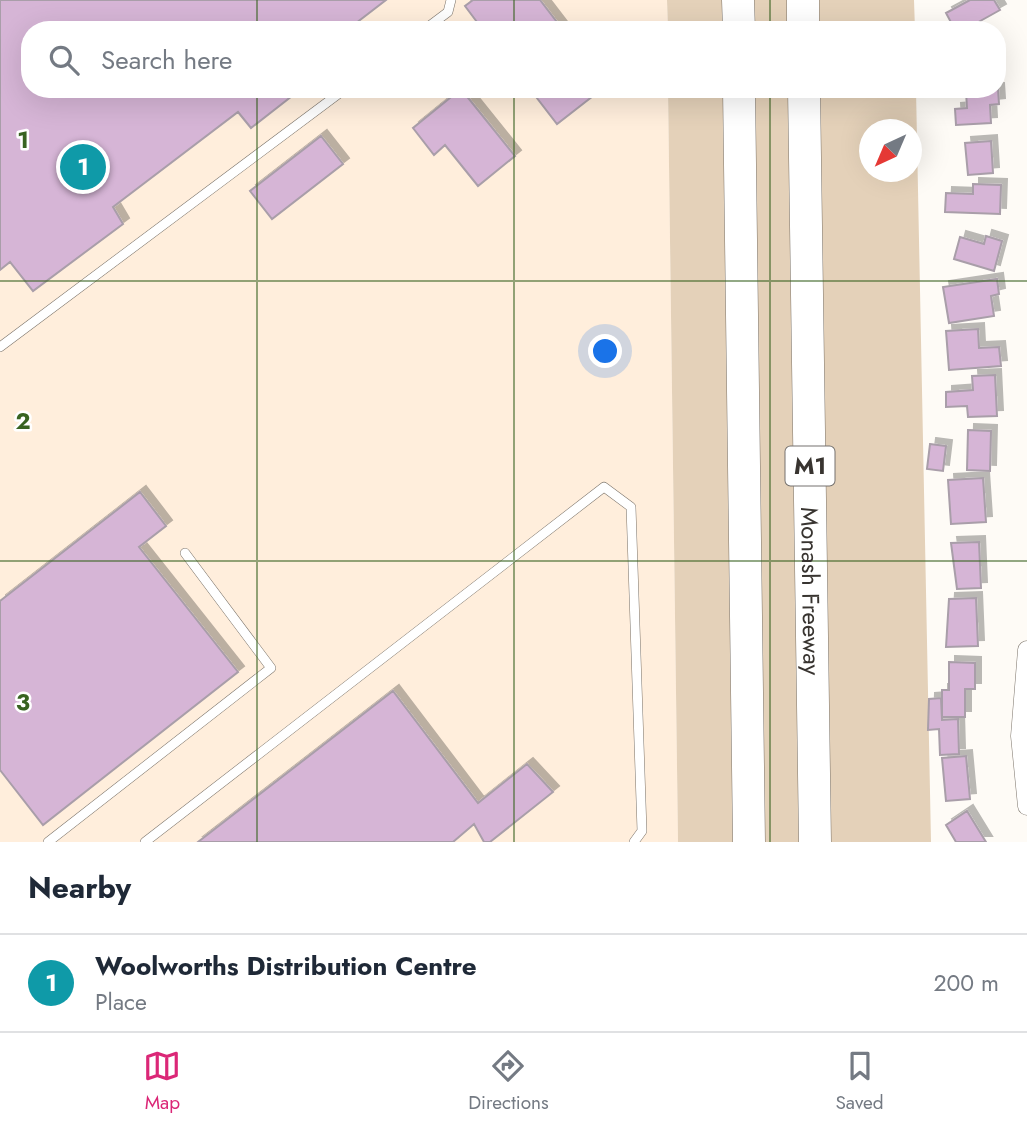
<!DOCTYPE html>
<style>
body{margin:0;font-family:Jost,sans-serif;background:#f2f2f3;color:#1f2937}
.compass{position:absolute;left:859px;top:119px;width:63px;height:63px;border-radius:50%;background:#fff;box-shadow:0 7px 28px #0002;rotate:224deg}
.you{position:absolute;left:606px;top:352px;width:24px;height:24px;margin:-18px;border:5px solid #fff;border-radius:50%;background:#1a73e8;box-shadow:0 0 0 10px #1a73e833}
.badge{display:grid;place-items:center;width:46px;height:46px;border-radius:50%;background:#db2777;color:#fff;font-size:23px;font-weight:700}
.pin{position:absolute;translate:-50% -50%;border:4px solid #fff;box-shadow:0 2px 7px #0006}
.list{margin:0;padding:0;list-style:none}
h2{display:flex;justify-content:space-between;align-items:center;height:91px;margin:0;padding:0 28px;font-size:30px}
h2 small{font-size:23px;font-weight:400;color:#747a83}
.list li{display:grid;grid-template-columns:46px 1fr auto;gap:21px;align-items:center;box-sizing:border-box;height:98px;padding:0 28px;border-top:2px solid #e0e1e3}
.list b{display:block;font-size:26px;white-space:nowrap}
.list p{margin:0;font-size:23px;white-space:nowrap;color:#747a83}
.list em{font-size:23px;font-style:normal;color:#747a83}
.icon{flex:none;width:38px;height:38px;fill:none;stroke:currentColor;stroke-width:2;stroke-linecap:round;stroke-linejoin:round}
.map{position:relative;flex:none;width:1027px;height:842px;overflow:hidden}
.search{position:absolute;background:#fff;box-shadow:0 7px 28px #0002;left:21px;right:21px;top:21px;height:77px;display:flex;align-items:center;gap:18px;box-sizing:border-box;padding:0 24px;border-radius:28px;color:#747a83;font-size:26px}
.sheet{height:189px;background:#fff}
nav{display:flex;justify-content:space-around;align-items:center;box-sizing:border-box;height:98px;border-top:2px solid #e0e1e3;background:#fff;font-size:19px;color:#747a83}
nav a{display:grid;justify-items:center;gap:4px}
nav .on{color:#db2777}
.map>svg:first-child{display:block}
</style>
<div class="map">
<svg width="1027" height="842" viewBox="0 0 1027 842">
<defs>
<filter id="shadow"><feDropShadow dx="6" dy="-6" stdDeviation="0" flood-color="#0004"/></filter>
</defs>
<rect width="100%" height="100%" fill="#fefbf6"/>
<path fill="#ffeedc" d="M0,0H667L668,30H30V89H668L678,842H0Z"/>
<path fill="#e4d1b9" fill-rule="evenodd" d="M667,0H914L915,30H668Z
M668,89H916L931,842H678ZM870,130H912V172H870Z"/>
<path fill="#d6b5d6" stroke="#a99ea9" stroke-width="2" filter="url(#shadow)" d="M0,0H386L347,30H30V89H301L251,128L238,112L113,207L123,224L33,291L10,262L0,270Z
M473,0H540L563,30H483L465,6Z
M970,0H994L1000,10L964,30H955L946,13Z
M461,89L515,156L478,186L445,145L434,155L413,128Z
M530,89H602L557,124Z
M998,89L999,104L990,105L991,123L956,125L955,109L967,108L966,91Z
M321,136L343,164L272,219L250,191Z
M991,141L993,173L968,175L965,143Z
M973,184L1001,185L1000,214L945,212L946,193L973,194Z
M986,236L1002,241L994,271L954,259L960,237L984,244Z
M997,279L999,294L991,296L994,316L949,323L943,287Z
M978,329L979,348L999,347L1001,366L949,370L946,331Z
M995,375L997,416L968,417L967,406L946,407V392L973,390L972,376Z
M968,430L991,431L990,471L967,470Z
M930,444L946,446L943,471L927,469Z
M983,478L986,522L951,524L948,480Z
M140,492L166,526L139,547L238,672L43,825L0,770V601Z
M979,542L981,588L957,589L951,543Z
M976,598L978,646L946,647L949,599Z
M949,662L975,663V689H965V717H942V690H949Z
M393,691L478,803L527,764L553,792L490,842H484L474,824L453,842H198Z
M941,698L942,720L958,719L959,754L940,755L939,729L928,730L929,699Z
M966,756L970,799L946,801L942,758Z
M967,811L986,842H956L946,825Z"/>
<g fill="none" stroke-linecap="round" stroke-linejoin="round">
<defs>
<path id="lane" d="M424,30L448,12L451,0
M0,347L345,89
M48,842L271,668L185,553
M145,842L604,487L631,507L642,831L634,842"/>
<path id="street" d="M1027,650L1020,736L1027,806"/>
<g id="highway">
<path d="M738,0L739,30"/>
<path d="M803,0V30"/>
<path d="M739,89L749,842"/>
<path id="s1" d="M804,89L815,842"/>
</g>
</defs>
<use href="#lane" stroke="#7b7369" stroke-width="10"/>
<use href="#street" stroke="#7b7369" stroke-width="19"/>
<use href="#highway" stroke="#7b7369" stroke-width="33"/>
<use href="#lane" stroke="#fff" stroke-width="9"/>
<use href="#street" stroke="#fff" stroke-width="18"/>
<use href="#highway" stroke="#fff" stroke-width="32"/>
</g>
<path fill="none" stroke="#386321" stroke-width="2" stroke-opacity="0.55" d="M257,0V30M514,0V30M770,0V30M257,89V842M514,89V842M770,89V842M0,281H1027M0,561H1027"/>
<g text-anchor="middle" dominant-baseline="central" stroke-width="5" stroke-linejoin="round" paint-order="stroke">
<rect fill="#fff" stroke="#74716e" stroke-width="2" x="785.5" y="446.5" width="49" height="39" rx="5"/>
<g font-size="23" font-weight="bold" fill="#383430">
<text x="810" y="466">M1</text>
</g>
<g font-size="24" fill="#383430" stroke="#fff">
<text stroke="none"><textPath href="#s1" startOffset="502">Monash Freeway</textPath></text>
</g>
</g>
<g font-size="23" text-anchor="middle" font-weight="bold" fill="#386321" stroke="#fff" stroke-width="5" stroke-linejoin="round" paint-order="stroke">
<text x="23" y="148">1</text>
<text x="23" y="429">2</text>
<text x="23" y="710">3</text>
</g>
</svg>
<svg class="compass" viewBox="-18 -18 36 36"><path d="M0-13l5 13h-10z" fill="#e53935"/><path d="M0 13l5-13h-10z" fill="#747a83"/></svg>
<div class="you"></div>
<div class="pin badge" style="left:83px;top:167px;background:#0f9aa8">1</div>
<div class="search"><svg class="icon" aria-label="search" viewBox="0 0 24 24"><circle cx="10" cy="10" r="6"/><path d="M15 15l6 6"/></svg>Search here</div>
</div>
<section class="sheet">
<h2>Nearby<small></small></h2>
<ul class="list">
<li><span class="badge" style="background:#0f9aa8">1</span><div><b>Woolworths Distribution Centre</b><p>Place</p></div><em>200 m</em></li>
</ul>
</section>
<nav>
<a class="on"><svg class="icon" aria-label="map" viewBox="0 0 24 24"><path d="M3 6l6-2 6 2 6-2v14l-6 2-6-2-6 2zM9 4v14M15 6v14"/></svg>Map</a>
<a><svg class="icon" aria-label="directions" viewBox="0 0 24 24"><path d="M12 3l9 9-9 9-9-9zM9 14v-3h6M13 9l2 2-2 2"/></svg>Directions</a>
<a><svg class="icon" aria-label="saved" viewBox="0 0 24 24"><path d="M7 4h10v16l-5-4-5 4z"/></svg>Saved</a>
</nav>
